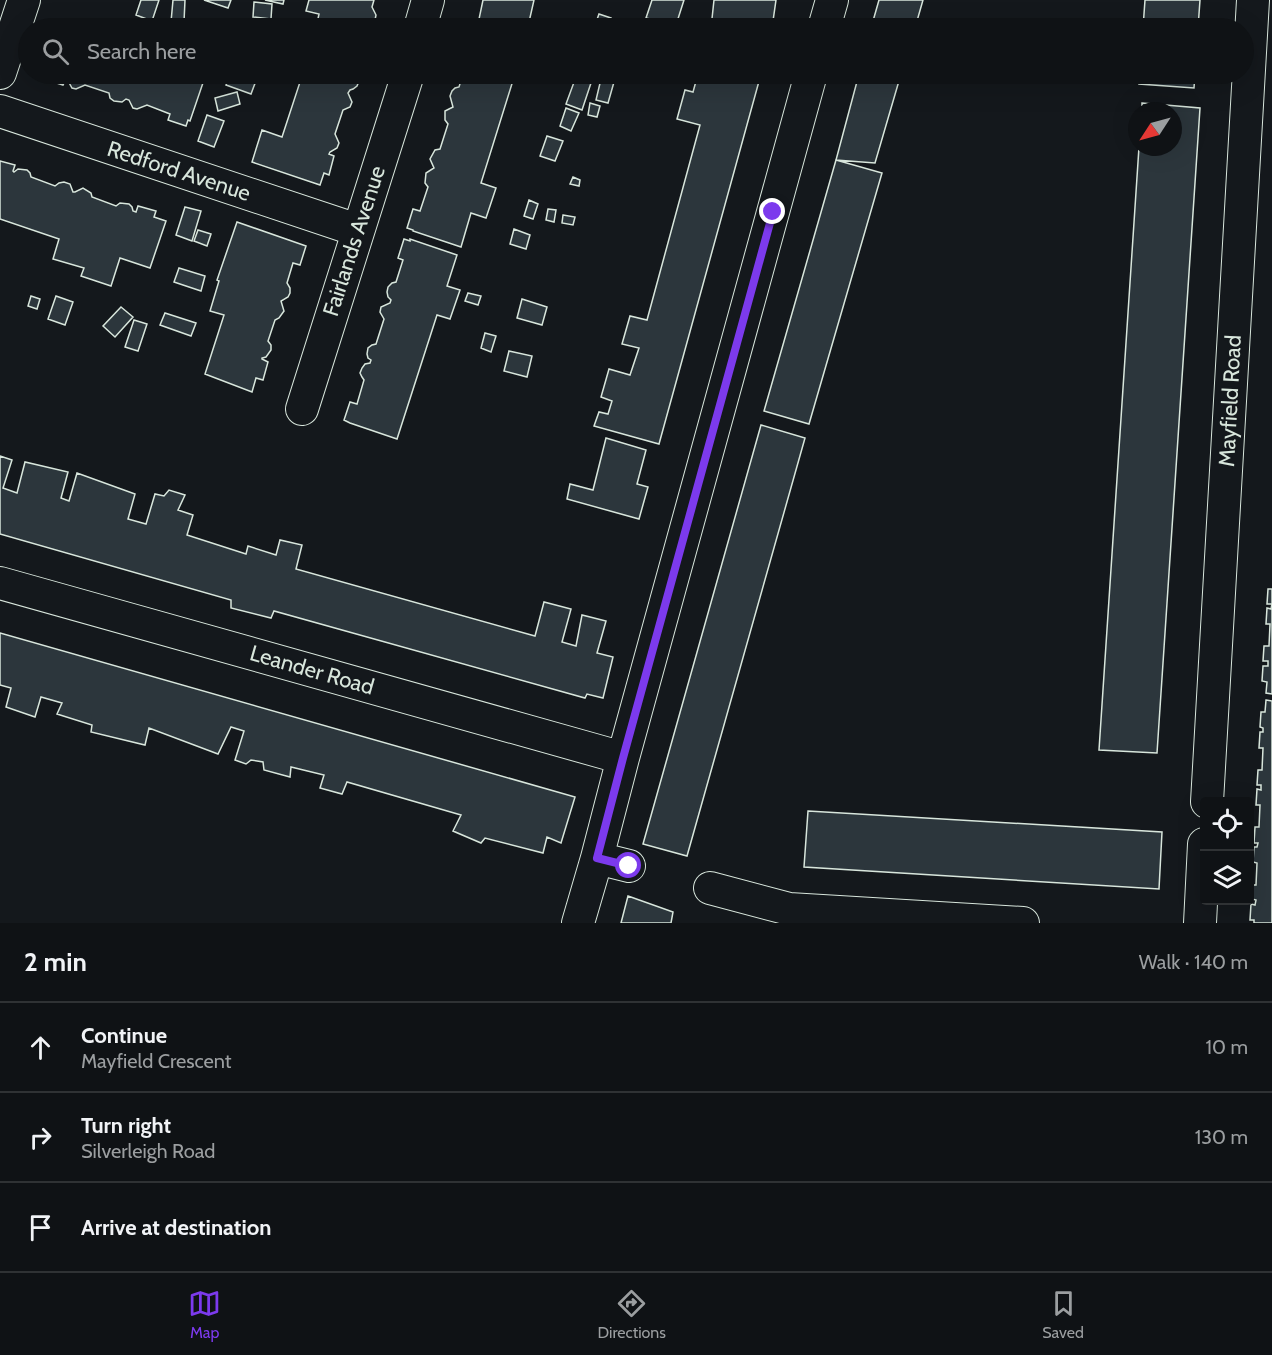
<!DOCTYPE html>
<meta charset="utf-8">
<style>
body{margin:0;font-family:Cabin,sans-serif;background:#1d2022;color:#f1f3f6}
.controls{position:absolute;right:18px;bottom:18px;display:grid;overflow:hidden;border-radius:6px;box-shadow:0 6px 24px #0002}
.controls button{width:54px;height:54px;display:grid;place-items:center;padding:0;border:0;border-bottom:2px solid #2f3234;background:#0f1215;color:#f1f3f6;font:30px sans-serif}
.compass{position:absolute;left:1128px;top:102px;width:54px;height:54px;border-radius:50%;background:#0f1215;box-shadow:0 6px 24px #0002;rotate:234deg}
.stop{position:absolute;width:18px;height:18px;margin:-14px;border:4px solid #7c3aed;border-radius:50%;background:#fff}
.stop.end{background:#7c3aed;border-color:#fff;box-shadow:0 2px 6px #0008}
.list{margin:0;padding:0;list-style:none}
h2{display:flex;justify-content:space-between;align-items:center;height:78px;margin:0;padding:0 24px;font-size:26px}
h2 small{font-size:20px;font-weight:400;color:#9b9ea0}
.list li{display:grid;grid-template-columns:39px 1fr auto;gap:18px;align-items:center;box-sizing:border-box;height:90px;padding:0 24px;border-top:2px solid #2f3234}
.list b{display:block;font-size:22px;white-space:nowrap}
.list p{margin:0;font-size:20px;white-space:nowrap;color:#9b9ea0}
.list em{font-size:20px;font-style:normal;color:#9b9ea0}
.icon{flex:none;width:33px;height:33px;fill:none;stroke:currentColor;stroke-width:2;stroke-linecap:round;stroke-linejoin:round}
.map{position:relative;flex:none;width:1272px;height:923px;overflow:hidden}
.search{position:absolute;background:#0f1215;box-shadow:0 6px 24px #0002;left:18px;right:18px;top:18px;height:66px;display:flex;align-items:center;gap:15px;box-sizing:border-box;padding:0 21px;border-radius:33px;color:#9b9ea0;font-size:22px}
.sheet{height:348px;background:#0f1215}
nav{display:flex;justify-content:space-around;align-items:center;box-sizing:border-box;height:84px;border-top:2px solid #2f3234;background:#0f1215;font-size:16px;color:#9b9ea0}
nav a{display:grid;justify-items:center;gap:3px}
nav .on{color:#7c3aed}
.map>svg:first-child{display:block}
</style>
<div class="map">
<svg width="1272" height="923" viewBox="0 0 1272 923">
<rect width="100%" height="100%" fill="#14181c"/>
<path fill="#2c363c" stroke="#d8e6dc" stroke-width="1.5" d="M141,0H159L152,21L136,15Z
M173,0H185L184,22H171Z
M204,0H231L228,8Z
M265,0H284L283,4Z
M309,0H374L372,7L376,15L375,20L367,25L368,28H316L319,14L306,11Z
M483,0H534L529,22L545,26L544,28H471L474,24H478Z
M652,0H684L676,25L646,18Z
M714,0H776L772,28H711Z
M879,0H923L915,28H871Z
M1145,0H1200L1198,28H1143Z
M254,2L272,4L271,19L253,17Z
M599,14L611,18L607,28H594Z
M50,23L68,28H48Z
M46,74H206L190,121L188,120L186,126L168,120L170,114L147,105L137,109L133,108L129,100L126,99L122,102L114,101L110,98L109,93L85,85L76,89L72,88L67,79H66L63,85L44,79Z
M230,74H242L257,78L251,94L226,85Z
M297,74H355L359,81L357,86L353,89L350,90L348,93L352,102L350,107L343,110L335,134L339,143L337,148L330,152L329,154L334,156L329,175L324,173L320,185L252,162L262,130L282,137L302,76Z
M463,74H515L481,183L496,188L486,218L471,213L461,247L413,231V230L407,228L413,209L420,211L428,187L425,183L426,173L434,168L430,159L435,150L440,149L448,124L445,120V111L453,107L450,96L452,91L455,88L459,87Z
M577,74L593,77L582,110L566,104Z
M616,74H645L642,81L616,75Z
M698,74H761L659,444L594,426L599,412L608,414L612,401L601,397L609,369L630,375L639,348L622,344L630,316L647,320L700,125L677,119L685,90L693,92Z
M859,74H901L875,163L836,160Z
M1140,74H1195L1194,88L1139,84Z
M601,79L614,82L608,103L596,100Z
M237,92L240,104L218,111L215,98Z
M590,103L600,106L597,117L588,115Z
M1142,103L1200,108L1157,753L1099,750L1139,147H1173V111H1142Z
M566,108L579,113L571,131L560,126Z
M207,115L224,121L214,147L198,141Z
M547,136L563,141L555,161L540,156Z
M836,160L882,173L809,424L764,411Z
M0,161L15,165L13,171L14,172L18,169L27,170L30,173L31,177L55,186L59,183L64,182L70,184L73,192H75L83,188L91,193L92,197L116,206L120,203L129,204L132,207L133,211L136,212L138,206L156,211L154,217L166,221L150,268L120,258L111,286L81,276L84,268L53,259L59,239L0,219Z
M573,177L580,180L579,186L570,184Z
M529,200L538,204L533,219L524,216Z
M185,207L201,211L192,241L176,235Z
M548,209L556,210L554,222L546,220Z
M563,215L575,217L573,225L562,223Z
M237,222L306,246L300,265L293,263L287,283L290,288V293L288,297L281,301L284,311L279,318L275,320L268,341L271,345V350L266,357L262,358V359L268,362L263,380L256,378L252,392L205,374L224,315L210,311L219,281L217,280Z
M514,229L530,235L526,249L510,244Z
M198,230L211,234L207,246L194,241Z
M404,239L410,241V239L457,255L447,286L460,290L450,319L437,315L397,439L350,423L344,420L350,402L357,404L364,380L362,377L360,373L362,368L365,364L370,363L371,360L368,358L367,354L368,348L372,345L376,344L384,319L380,312L381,307L390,303L391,300L388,297L387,292L388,287L392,283L396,282L403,260L398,258Z
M179,268L205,276L201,291L174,282Z
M468,293L481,296L478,305L465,301Z
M31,296L40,299L37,309L28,306Z
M56,296L73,302L65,325L48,319Z
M522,299L547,307L542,325L517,318Z
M121,307L133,317L115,337L103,326Z
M165,313L196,323L191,336L160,325Z
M134,320L147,324L138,351L125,347Z
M485,333L496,336L491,352L481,348Z
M509,351L532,356L527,377L504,371Z
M761,425L805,438L687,856L643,844Z
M606,438L646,450L637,484L648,487L639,519L567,499L570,484L593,490Z
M0,456L12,460L3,488L17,493L25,462L68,472L61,498L69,501L77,473L135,494L128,519L146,524L155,494L164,496L169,490L185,495L178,510L193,515L187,535L246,554L248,546L276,555L280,540L302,545L296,569L535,636L544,602L571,609L562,642L576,646L582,615L606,621L597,653L613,657L603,698L587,694L585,698L274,611L271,618L231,608V600L0,534Z
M1268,589H1272V694L1266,693L1267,682L1262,681L1263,666H1268V661H1263L1264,646H1269L1270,624H1266L1267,608L1271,609L1272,604H1267Z
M0,633L575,797L561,843L547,837L543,853L485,838L481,843L453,831L461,815L347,782L342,794L320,788L324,775L291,767L290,777L264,770L263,762L251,760L246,764L235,760L244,731L231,727L218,754L149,728L145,745L91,732L92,725L57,714L62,703L41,697L35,717L6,707L11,688L0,685Z
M1266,700L1272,701V923H1254V920H1250L1251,904L1255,905L1256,900L1252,899V885H1256L1257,863L1253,862L1254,847H1257L1258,843H1254L1255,827H1259L1260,805H1256L1257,789L1261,790V785H1257L1258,770H1262L1263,748H1259L1260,732H1263V728L1260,727L1261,712H1265Z
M808,811L1162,832L1159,889L804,867Z
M628,896L673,912L671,923H621Z"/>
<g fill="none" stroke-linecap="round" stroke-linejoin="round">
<defs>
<path id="minor" d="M420,28L428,0
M824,28L832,0
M0,73L24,0
M0,111L357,230
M302,409L408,74
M0,583L623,758
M1207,802L1253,0
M597,858L629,866
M710,888L789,909L1023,923
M578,923L597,858L623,758L811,74
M1200,923L1204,844"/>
</defs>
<use href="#minor" stroke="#d8e6dc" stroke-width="34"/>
<use href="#minor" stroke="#14181c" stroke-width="32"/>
</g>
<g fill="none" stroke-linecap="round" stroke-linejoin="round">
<path stroke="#7c3aed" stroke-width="8" d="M629,866L597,858L623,758L773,212"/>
</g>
<g text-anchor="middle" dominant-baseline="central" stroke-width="4.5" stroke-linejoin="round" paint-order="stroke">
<g font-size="22" fill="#d8e6dc" stroke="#14181c">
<text transform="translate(179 171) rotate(18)">Redford Avenue</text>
<text transform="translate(354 241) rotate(-72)">Fairlands Avenue</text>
<text transform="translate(1230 401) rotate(-87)">Mayfield Road</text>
<text transform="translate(312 670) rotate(16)">Leander Road</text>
</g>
</g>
</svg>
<div class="controls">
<button><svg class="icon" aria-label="locate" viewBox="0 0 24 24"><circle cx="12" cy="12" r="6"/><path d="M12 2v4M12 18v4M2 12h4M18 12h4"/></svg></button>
<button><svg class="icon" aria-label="layers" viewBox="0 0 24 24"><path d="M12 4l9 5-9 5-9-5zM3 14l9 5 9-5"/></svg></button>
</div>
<svg class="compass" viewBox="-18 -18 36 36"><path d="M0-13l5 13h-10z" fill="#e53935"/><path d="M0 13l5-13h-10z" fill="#9b9ea0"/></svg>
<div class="stop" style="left:629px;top:866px"></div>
<div class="stop end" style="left:773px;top:212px"></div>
<div class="search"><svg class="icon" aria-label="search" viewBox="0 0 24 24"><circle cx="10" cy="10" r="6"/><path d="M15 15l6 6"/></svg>Search here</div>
</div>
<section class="sheet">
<h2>2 min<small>Walk · 140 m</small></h2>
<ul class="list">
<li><svg class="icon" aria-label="ahead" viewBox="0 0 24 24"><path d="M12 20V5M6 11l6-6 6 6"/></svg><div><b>Continue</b><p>Mayfield Crescent</p></div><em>10 m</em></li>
<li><svg class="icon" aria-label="right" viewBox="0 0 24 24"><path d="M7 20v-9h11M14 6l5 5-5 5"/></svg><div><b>Turn right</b><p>Silverleigh Road</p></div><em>130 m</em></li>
<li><svg class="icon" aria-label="arrive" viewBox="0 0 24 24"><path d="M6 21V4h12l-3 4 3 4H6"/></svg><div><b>Arrive at destination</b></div></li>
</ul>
</section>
<nav>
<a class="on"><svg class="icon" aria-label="map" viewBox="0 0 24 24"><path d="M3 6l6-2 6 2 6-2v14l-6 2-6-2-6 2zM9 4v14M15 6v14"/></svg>Map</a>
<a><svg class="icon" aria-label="directions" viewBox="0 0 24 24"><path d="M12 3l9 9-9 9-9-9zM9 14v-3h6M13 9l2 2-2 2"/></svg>Directions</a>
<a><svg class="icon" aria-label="saved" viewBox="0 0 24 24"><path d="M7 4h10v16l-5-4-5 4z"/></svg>Saved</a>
</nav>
